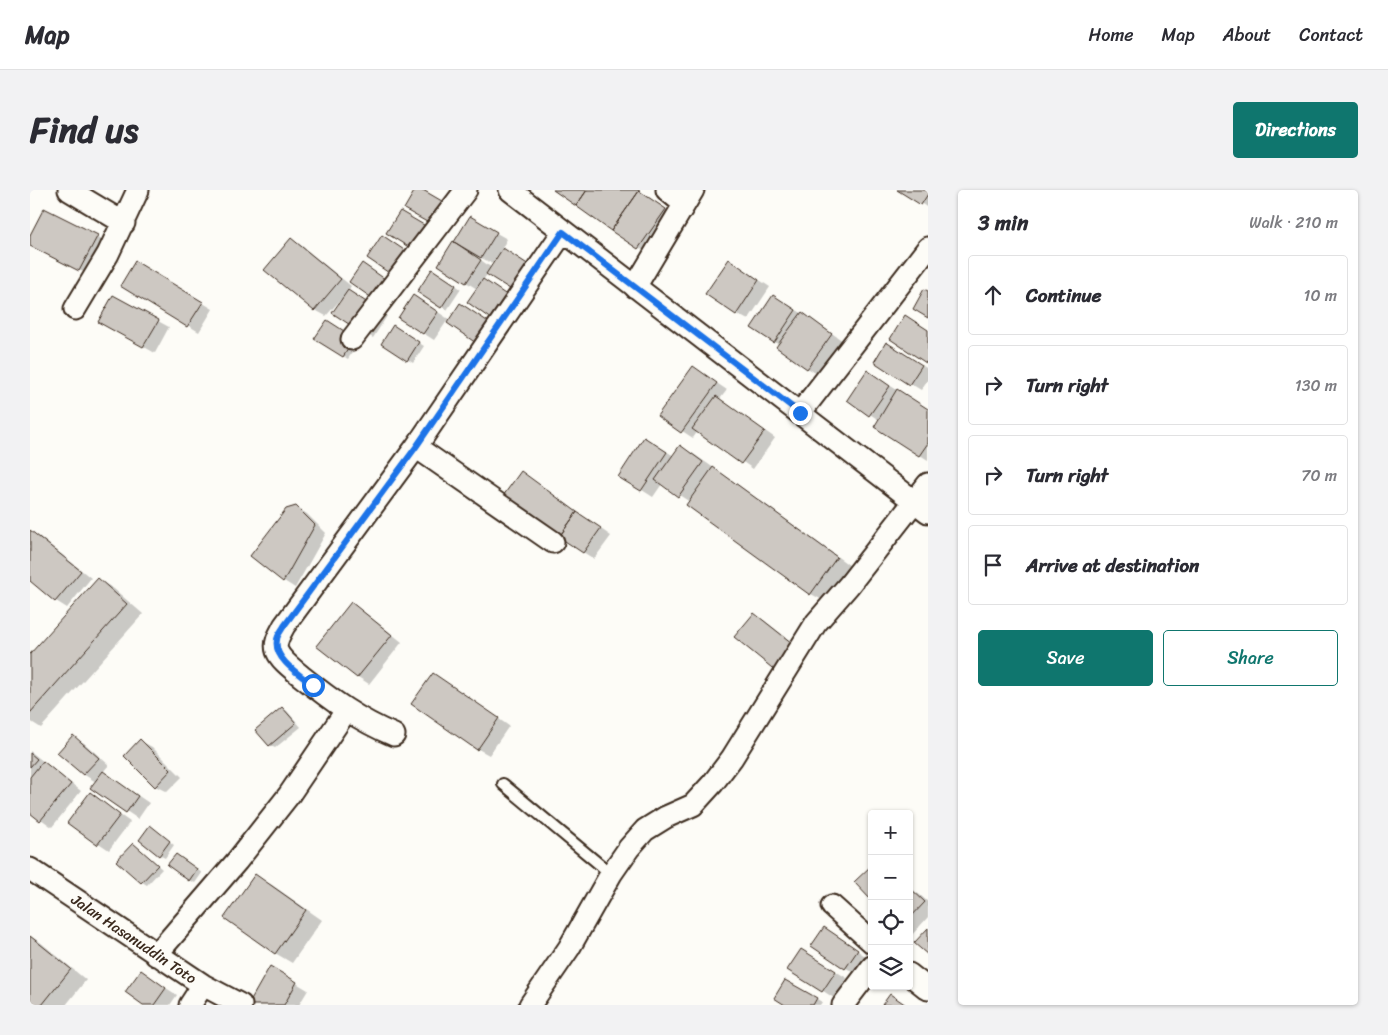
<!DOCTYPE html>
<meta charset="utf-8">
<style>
body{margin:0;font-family:Sriracha,sans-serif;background:#f2f2f3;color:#2b2b33}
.controls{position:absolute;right:15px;bottom:15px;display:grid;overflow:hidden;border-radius:5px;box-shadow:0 1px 4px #0004}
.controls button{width:45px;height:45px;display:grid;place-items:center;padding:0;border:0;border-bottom:1px solid #e1e1e2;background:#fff;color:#2b2b33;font:25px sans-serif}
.stop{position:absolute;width:15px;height:15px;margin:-11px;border:4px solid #1a73e8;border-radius:50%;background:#fff}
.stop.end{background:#1a73e8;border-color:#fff;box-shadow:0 1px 5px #0008}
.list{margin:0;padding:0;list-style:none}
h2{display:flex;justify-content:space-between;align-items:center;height:65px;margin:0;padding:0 20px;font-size:21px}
h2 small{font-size:16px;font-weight:400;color:#7c7c81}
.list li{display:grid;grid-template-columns:32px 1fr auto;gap:15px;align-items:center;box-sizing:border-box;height:80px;margin:0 10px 10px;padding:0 10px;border:1px solid #e1e1e2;border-radius:5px}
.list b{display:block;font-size:19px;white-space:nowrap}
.list em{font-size:16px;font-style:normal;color:#7c7c81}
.actions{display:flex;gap:10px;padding:15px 20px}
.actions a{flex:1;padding:11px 0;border:1px solid #0f766e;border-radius:5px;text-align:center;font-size:18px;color:#0f766e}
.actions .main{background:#0f766e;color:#fff}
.icon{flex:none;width:28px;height:28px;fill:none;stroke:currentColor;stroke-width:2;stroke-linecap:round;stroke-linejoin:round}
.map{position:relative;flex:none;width:898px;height:815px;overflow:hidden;border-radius:5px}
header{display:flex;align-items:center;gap:30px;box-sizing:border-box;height:70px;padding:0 25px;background:#fff;border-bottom:1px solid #e1e1e2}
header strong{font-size:24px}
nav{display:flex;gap:28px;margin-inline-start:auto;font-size:18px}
.intro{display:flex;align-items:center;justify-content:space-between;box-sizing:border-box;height:120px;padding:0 30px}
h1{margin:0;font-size:35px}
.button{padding:12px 22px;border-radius:5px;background:#0f766e;color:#fff;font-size:18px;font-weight:700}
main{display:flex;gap:30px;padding:0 30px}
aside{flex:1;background:#fff;border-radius:5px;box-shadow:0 1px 4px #0004}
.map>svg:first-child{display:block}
</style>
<header>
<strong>Map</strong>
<nav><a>Home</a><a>Map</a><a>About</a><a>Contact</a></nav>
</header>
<div class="intro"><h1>Find us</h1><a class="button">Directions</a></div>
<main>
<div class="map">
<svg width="898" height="815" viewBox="0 0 898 815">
<rect width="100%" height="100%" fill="#fdfcf7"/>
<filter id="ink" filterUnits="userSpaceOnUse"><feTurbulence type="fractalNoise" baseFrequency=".02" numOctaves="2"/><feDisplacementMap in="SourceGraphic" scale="10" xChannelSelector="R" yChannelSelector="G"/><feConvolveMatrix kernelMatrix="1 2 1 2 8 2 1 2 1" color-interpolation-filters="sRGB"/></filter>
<g filter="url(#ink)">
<path fill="#0003" fill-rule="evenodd" d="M525,0H609L647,27L620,65Z
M870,0H898V18L892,14Z
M440,28L477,49L472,58L515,86L500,110L458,83L447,99L436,92L424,54ZM449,67L464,74L462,78L448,68Z
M67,46L78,53L61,86L0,55V48Z
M261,49L272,56L321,96L318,101L357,126L343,148L332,141L311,109L296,126L285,120L236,80Z
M364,53L394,74L379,94L368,88Z
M333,75L372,101L361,118L350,112Z
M710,77L740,97L718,130L707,124Z
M116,79L183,119L169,142L91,95Z
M408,83L431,99L417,120L388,101Z
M384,106L420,130L447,152L417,131L404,150L393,143Z
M84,107L139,137L125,163L70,132Z
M755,113L783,130L813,151L788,184L777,178L745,152Z
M363,137L394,156L383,173L353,154Z
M286,149L329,152L318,169Z
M867,160L898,179V189L891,200L845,172Z
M663,177L697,200L690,209L745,248L723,279L668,241L663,248L629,226Z
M838,182L898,219V270L845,237L849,230L818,210Z
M626,255L644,266L650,257L662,263L700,289L823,378L798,413L781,404L658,314L660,312L632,294L623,307L590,286Z
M491,283L581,346L564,369L553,362Z
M266,317L277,324L296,343L265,398L254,391L221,366Z
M0,341L10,347L61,388L37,418L26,411L0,390Z
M68,389L84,399L113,424L11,538L0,531V466Z
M322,414L333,421L372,452L339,494L328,487L288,456Z
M724,424L735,431L777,464L758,487Z
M414,491L479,536L459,565L448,559Z
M252,518L257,521L271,537L245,558L239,555Z
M43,547L54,553L79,575L73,582L119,613L108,629L62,598L66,592L53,584Z
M111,551L122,557L152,587L137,602L125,596Z
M0,561L51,601L22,637L0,621Z
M60,604L100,632L79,660L39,633Z
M125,640L144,655L135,668L129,665Z
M103,654L132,679L117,695L112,692Z
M152,668L172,683L165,693L159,690Z
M225,686L242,695L292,730L262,773L245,763Z
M879,698L890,705L898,712V727L881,746Z
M805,745L838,768L827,784L816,778Z
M0,746L10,752L56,790L36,815H0Z
M782,767L817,788L804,808L759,779Z
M241,778L278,800L269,815H225Z
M111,782L147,805L140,815H115Z
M756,791L792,812L790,815H758Z"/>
<path fill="#cdc8c2" stroke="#3b2a1e" d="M385,0H393L417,14L404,36L374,19Z
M523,0H557L546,16Z
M557,0H609V1L581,41L546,16Z
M867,0H898V4L891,15Z
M609,1L636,19L608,59L581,41Z
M14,18L68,45L49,81L0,56V45Z
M370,21L399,38L385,61L356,43Z
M440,26L467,42L451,68L424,52Z
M352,45L383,66L368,89L337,68Z
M261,48L311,89L284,121L234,80Z
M423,51L451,70L436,93L408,75Z
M473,58L505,79L488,104L456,84Z
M699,69L729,90L706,125L675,104Z
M105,71L173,112L157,137L90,96Z
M332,73L362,94L349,113L319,92Z
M402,79L426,95L411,118L387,102Z
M453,89L481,108L465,132L437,112Z
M894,99L898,101V128L883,119Z
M318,100L347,119L331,142L302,123Z
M83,105L129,130L113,157L68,132Z
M383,105L408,122L393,144L368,128Z
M743,105L766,120L744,153L721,138Z
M430,113L460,133L446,153L417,133Z
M772,122L802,144L777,179L746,157Z
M875,125L898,140V170L896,173L860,149Z
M297,130L325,148L313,167L284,149Z
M363,135L389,152L377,171L351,154Z
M856,152L892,175L879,195L844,172Z
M663,176L687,193L651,243L627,226Z
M837,180L860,196L839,226L817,210Z
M867,199L898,219V253L889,266L844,237Z
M686,206L735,241L711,274L662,239Z
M614,247L637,262L611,301L588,287Z
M650,255L673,272L648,307L625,290Z
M683,277L807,367L780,405L656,315Z
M491,281L547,322L529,347L473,306Z
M266,316L285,335L253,392L220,366L256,319Z
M547,322L571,338L553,363L529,347Z
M0,340L51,381L25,412L0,391Z
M68,388L97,414L0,523V464Z
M321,412L362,445L327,488L286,456Z
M724,423L767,457L747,482L704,447Z
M403,483L469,528L447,560L381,514Z
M252,517L266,533L239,556L225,540Z
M43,545L69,568L53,585L27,563Z
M110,549L141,580L125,597L94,566Z
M0,563L7,569L0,577Z
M13,571L41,594L10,631L0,623V587Z
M73,581L108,606L96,623L60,598Z
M60,602L90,625L67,655L37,633Z
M120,635L140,651L129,666L109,650Z
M103,653L128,675L111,693L86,671Z
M146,664L167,679L159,691L137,675Z
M842,675V711L824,692Z
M225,684L276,720L245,764L194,728Z
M879,697L895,712L879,729Z
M794,737L828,760L815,779L781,756Z
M898,738V765L884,753Z
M0,746L41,779L12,815H0Z
M771,759L806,781L792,802L757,780Z
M240,776L267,792L254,815H223L219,813Z
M111,780L136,798L124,815H113L95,802Z
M755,790L787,808L783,815H755L744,808Z
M860,804L876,815H852Z"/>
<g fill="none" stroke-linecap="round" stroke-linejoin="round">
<defs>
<path id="service" d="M473,594L581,684"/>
<path id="minor" d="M39,0L94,33
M480,0L898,322
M637,0L654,14
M605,97L663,0
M45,119L78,64L108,0
M322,149L436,0
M770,223L898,58
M386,257L523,352
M364,545C328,530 301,510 271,486C263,479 251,471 247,461C244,452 250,444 254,436L386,257L533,42
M0,679L173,795L211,815
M802,716L842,752
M126,765L207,671L259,605L316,521
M879,784L898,799
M160,815L173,795
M500,815L539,758L581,684L599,658L615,640L636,627L663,615L683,593L702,568L786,433L819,395L898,294
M813,815L842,777"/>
</defs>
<use href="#service" stroke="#3b2a1e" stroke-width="14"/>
<use href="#minor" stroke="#3b2a1e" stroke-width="25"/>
<use href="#service" stroke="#fdfcf7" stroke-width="10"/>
<use href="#minor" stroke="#fdfcf7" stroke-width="21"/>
</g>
</g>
<g fill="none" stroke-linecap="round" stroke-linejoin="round" filter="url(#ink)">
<path stroke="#1a73e8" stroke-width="6" d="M283,495C270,485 243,469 247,450C247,445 252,440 254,436L386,257L533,42L770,223"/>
</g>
<g text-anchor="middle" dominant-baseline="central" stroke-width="4" stroke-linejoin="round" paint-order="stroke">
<g font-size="15" fill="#3b2a1e" stroke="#fdfcf7">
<text transform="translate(104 749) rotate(34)">Jalan Hasanuddin Toto</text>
</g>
</g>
</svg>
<div class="controls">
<button>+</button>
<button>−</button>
<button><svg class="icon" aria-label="locate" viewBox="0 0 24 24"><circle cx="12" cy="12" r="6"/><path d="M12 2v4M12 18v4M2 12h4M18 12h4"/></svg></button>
<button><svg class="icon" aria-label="layers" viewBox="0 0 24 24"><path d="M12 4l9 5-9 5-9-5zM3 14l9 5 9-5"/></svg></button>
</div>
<div class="stop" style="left:283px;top:495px"></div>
<div class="stop end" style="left:770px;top:223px"></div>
</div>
<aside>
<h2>3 min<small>Walk · 210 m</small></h2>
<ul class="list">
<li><svg class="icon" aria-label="ahead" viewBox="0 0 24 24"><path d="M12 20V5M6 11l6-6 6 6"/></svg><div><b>Continue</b></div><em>10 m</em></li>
<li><svg class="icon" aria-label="right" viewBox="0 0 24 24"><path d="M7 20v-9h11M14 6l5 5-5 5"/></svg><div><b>Turn right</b></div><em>130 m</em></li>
<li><svg class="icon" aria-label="right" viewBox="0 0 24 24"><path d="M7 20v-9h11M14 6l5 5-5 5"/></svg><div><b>Turn right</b></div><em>70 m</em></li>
<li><svg class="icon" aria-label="arrive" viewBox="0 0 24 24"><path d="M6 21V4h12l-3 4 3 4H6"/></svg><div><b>Arrive at destination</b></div></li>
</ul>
<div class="actions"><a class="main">Save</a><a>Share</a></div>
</aside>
</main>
